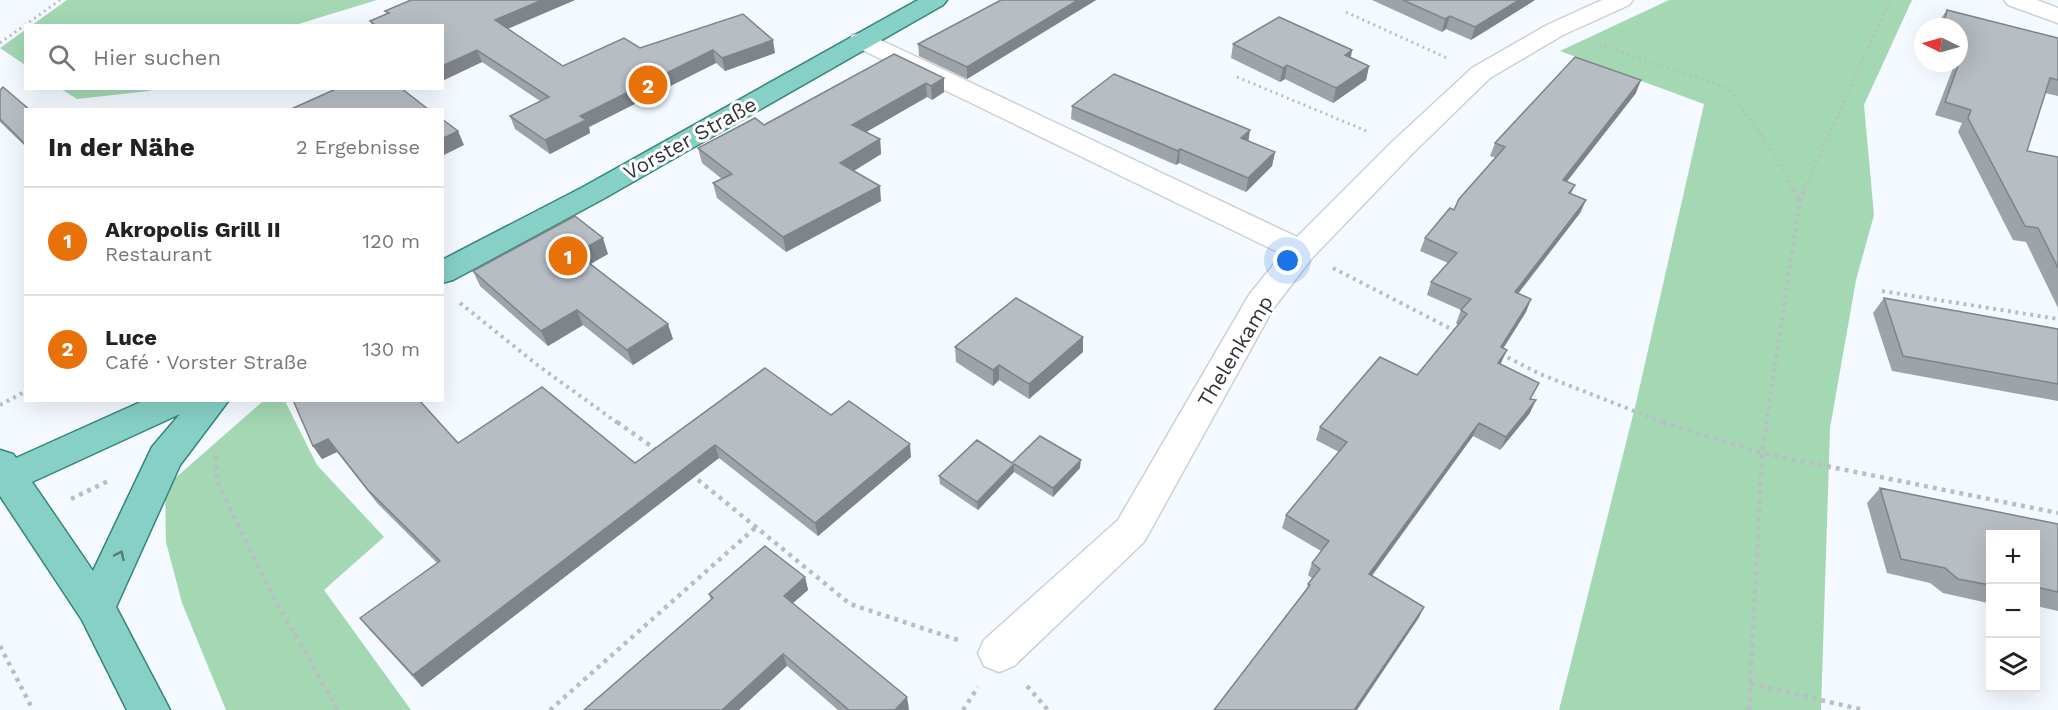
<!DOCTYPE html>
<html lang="de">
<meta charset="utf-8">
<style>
body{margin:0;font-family:"Work Sans",sans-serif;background:#f6f6f6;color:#222}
.controls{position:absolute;right:18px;bottom:18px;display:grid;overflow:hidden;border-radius:0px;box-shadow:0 6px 24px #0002}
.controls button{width:54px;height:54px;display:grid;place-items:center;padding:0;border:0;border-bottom:2px solid #e0e0e0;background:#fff;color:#222;font:30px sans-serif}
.compass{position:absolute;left:1914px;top:18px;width:54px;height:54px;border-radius:50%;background:#fff;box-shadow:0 6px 24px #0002;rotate:275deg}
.you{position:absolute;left:1288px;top:261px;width:21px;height:21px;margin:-15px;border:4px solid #fff;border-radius:50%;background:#1a73e8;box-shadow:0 0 0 9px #1a73e833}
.badge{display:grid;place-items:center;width:39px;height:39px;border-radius:50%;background:#3b7e70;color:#fff;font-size:20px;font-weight:700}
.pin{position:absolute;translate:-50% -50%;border:3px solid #fff;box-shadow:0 2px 6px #0006}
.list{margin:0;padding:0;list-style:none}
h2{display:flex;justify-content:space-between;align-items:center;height:78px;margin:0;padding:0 24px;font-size:26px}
h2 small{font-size:20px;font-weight:400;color:#767676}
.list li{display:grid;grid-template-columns:39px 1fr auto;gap:18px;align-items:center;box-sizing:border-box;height:108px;padding:0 24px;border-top:2px solid #e0e0e0}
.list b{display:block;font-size:22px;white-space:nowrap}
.list p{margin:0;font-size:20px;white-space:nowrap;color:#767676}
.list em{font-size:20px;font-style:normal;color:#767676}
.icon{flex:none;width:33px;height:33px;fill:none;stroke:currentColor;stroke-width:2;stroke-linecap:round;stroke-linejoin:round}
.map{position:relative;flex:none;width:2058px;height:710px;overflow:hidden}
.search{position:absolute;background:#fff;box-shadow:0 6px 24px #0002;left:24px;top:24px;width:420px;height:66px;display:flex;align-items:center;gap:15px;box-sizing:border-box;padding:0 21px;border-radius:0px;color:#767676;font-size:22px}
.panel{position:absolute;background:#fff;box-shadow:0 6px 24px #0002;left:24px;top:108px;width:420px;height:294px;border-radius:0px}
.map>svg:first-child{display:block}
</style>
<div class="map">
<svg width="2058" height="710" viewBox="0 0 2058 710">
<rect width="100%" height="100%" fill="#f4faff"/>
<path fill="#a3d8b3" d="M67,0H377L295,25H32Z
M1669,0H1912L1864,105L1874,215L1856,280L1830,428L1821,710H1559L1636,403L1704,104L1560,51Z
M25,30V65L0,48Z
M61,89H155L149,91L77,99Z
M263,401H285L317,465L384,537L324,590L411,710H226L182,603L166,542L165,487Z"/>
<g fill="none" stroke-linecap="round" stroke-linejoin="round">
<defs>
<path id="minor" d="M1602,0H1633L1629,5L1563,35L1490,78L1413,153L1312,258L1273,309L1144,542L1014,666L999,672L984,666L978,653L984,640L1118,520L1249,295L1282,254L852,45L849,40L852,35L861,33L870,35L1297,237L1393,141L1472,68L1547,25Z
M2004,0H2037L2058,8V23L2008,5Z"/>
<path id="major" d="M918,0H947L943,5L603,199L453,280L442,283V260L583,187Z
M145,400H229L180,465L116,607L170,710H127L82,620L0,496V450L13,454L16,458ZM180,414L152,447L93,571L32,482Z"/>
</defs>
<use href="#minor" stroke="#cad1d7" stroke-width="3"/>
<use href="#major" stroke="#35857c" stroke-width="3"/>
<path stroke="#b9bec3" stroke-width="3" stroke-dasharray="2 4" stroke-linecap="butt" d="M1346,12L1449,59
M0,43L60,0
M1599,44L1727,88L1766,141L1794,190
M1237,77L1369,132
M1804,190L1890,0"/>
<path stroke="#b9bec3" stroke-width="4" stroke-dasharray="3 4.5" stroke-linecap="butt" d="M1793,189L1799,200
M1333,268L1457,332
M1882,291L2058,319
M460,303L540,367L619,424
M1501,354L1540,374L1667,424
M0,405L26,391
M1766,424L1800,200L1805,189"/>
<path stroke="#b9bec3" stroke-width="4.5" stroke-dasharray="4 5" stroke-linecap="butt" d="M617,422L658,451
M1662,422L1762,453L2058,513
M216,456L217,481L269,589L338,710
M691,474L850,604L958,640
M71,499L110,480
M0,646L33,710
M1751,684L1864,710
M1027,686L1048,710
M550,710L755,528
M963,710L978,687
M1749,710L1762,453L1767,422"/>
<use href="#minor" fill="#fff" fill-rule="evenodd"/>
<use href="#major" fill="#86d0c6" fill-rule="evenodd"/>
</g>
<path fill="#9da3a8" d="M411,0H575L508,29L563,66L640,48L775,53L725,71L716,63L589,127L590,133L550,154L515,129L510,116L540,101L482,62L444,80H442V26H372L370,21L387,14L385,11Z
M1001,0H1096L967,79L919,56L918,44Z
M1372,0H1535L1471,40L1446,29L1442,32Z
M1947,10L2058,38V96L2045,93L2027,151L2058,157V308L2026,242L2013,240L1958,132L1962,123L1935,115L1953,68L1934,63H1959V27H1937L1938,23Z
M1233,44L1352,50L1351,57L1369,66L1366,80L1333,103L1285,79L1280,82L1231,58Z
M944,78V92L932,100L927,97L866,132L880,139L881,154L854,171L881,201L786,252L717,198L713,183L722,179L702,163L698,148L764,125Z
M0,90L26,110V147L0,122Z
M1636,93L1566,182L1575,185L1571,194L1586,200L1580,213L1518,294L1531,299L1526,312L1503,348L1501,363L1500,364L1531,399L1530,413L1500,450L1473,436L1372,576L1424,607L1418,619L1307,589L1308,584L1312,578L1308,575L1312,563L1321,551L1282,528L1286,515L1339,452L1316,440L1320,427L1417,375L1458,325L1456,323L1461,310L1427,295L1431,282L1448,263L1420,251L1425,238L1454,210L1496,158L1490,156L1495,143Z
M1072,106L1248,141L1275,152L1272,166L1246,192L1179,163L1176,165L1071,119Z
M608,254L590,264L673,339L633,365L583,325L548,346L480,286L473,271Z
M1884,298L2058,329V401L1892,371L1873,313Z
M1083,337V352L1029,399L999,380L993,386L956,362L955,347Z
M293,400L458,443L635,463L831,415L911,457L818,536L719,458L422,687L370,630L360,618L437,563L377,503L337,452L322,459L313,446Z
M1012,463L1080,468L1053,497L1014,472L978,510L940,484L939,476Z
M1880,488L2058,524V611L2036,606V534H1990V601L1988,603L1943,593L1930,583L1887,573L1867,503Z
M805,577L808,590L793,603L909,709L908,710H838L711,600L709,594Z"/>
<path fill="#7f8488" d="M542,0H575L499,32L495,20Z
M1078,0H1096L967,79V67Z
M1519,0H1535L1471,40L1475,27Z
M1450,16L1446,29L1442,32L1445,19Z
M773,40L775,53L725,71L722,58Z
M477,50L482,62L444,80L442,78V66Z
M713,50L716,63L589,127L590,133L550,154L545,140L580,116Z
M1352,50L1349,64L1345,55Z
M1287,65L1285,79L1280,82L1283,68Z
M1369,66L1366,80L1333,103L1336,88Z
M944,78V92L932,100L931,86Z
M1641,80L1636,93L1558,193L1563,180Z
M926,83L927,97L854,139L852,125Z
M1250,130L1248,144L1241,138Z
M458,131L464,145L442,156V139Z
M880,139L881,154L842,178L840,163Z
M1180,149L1179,163L1176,165L1178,151Z
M1275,152L1272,166L1246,192L1248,178Z
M880,186L881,201L786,252L783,237Z
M1586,200L1580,213L1509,305L1515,292Z
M603,238L608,254L582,269L576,253Z
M1531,299L1526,312L1496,360L1501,347Z
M577,310L583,325L548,346L541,331Z
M668,324L673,339L633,365L627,350Z
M1083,337V352L1029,399V384Z
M1507,350L1501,363L1492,376L1498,363Z
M999,365V380L993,386V370Z
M1536,400L1530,413L1500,450L1506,437Z
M1479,423L1473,436L1364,586L1369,574Z
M328,439L337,452L322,459L313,446Z
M910,444L911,457L818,536L815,523Z
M715,445L719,458L422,687L413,675Z
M1081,460L1080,468L1053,497V488Z
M1014,464V472L978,510L977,502Z
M805,577L808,590L787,608L784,596Z
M1424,607L1418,619L1357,710H1354Z
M783,654L787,666L739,710H722Z
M907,697L909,709L908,710H895Z"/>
<path fill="#b6bdc3" stroke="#7f8488" stroke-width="1.5" d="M411,0H542L495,20L563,66L624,38L640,48L743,14L773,40L722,58L713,50L580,116L586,120L545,140L510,116L549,97L477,50L442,66V26H377L370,21L389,13L385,11Z
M1001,0H1078L967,67L918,44Z
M1403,0H1519L1475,27L1450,16L1445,19Z
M1947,10L2058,38V80L2050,78L2027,151L2058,157V268L2038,228L2025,226L1968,118L1971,110L1945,102L1962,55L1959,54V27H1943Z
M1279,17L1352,50L1345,55L1369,66L1336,88L1287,65L1283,68L1233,44Z
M894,54L944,78L931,86L926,83L852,125L880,139L840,163L880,186L783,237L713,183L732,174L698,148L755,118L764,125Z
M1575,57L1641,80L1563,180L1575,185L1569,193L1586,200L1515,292L1531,299L1501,347L1507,350L1498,363L1539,383L1530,399L1536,400L1506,437L1479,423L1369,574L1424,607L1354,710H1214L1310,585L1308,584L1320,569L1312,563L1329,541L1286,515L1347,442L1320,427L1380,357L1417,375L1467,314L1461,310L1471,299L1431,282L1457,253L1425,238L1450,208L1454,210L1459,199L1505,147L1495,143Z
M1114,74L1250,130L1241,138L1275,152L1248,178L1180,149L1178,151L1072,106Z
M3,87L30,110H26V145L0,119V90Z
M338,88H401L429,110H289Z
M442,119L458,131L442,139Z
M575,216L603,238L576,253L668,324L627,350L577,310L541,331L473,271Z
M1016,298L1083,337L1029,384L999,365L993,370L955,347Z
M1884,298L2058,329V384L1903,356Z
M765,368L831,415L849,401L910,444L815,523L715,445L413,675L360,618L440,561L368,490L328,439L313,446L293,400H419L458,443L542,387L635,463Z
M1040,436L1081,460L1053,488L1014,464L977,502L939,476L977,440L1012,463Z
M1880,488L2058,524V592L2036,587V534H1990V585L1958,579L1945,568L1901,559Z
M765,546L805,577L784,596L907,697L895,710H849L783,654L722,710H584L713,598L709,594Z"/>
<defs><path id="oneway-chevron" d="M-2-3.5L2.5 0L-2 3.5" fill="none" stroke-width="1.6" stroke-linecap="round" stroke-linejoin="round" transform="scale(1.5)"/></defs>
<use stroke="#587b78" href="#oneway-chevron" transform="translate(120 555) rotate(-65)"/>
<g text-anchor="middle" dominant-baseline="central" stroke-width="6" stroke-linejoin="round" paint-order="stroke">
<g font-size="21" fill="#333538" stroke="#fff">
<text transform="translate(690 138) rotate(-29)">Vorster Straße</text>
<text transform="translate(1235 351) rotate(-59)">Thelenkamp</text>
</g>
</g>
</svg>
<div class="controls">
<button>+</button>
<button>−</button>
<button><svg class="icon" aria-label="layers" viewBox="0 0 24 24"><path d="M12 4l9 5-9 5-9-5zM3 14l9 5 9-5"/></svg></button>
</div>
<svg class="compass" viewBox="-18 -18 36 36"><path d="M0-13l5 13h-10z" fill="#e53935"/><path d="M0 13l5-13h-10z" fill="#767676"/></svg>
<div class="you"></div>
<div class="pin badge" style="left:568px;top:256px;background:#e8710a">1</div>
<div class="pin badge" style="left:648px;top:85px;background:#e8710a">2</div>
<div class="search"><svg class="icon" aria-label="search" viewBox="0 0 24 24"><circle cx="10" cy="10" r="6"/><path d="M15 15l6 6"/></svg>Hier suchen</div>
<section class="panel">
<h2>In der Nähe<small>2 Ergebnisse</small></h2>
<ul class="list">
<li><span class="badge" style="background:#e8710a">1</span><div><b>Akropolis Grill II</b><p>Restaurant</p></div><em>120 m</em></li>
<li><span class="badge" style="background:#e8710a">2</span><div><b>Luce</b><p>Café · Vorster Straße</p></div><em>130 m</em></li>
</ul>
</section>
</div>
